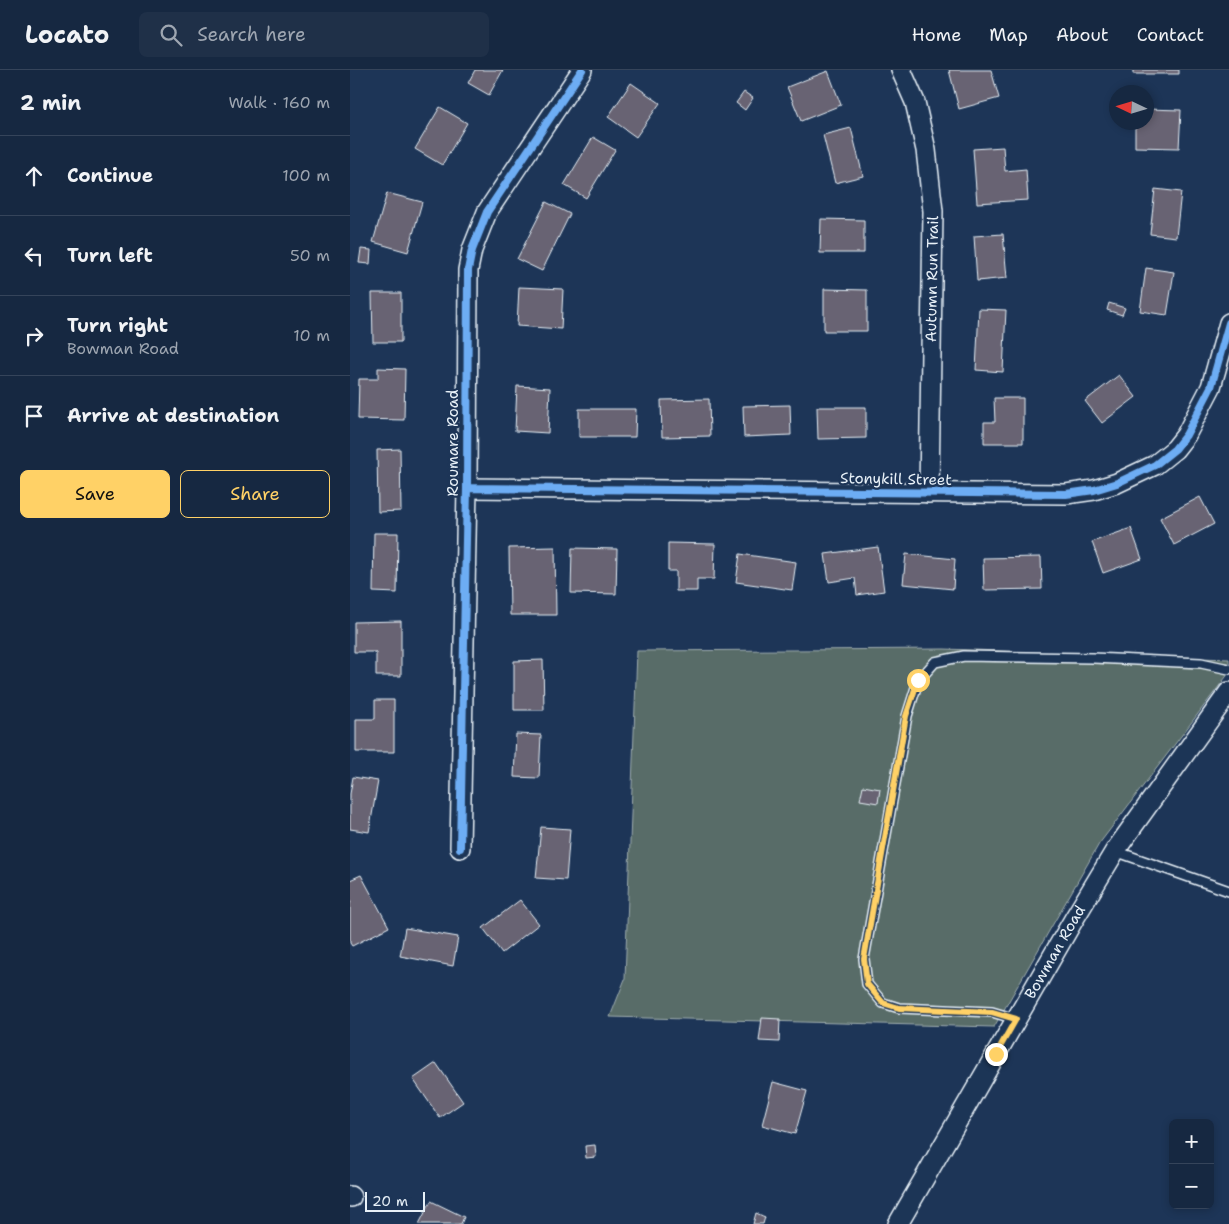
<!DOCTYPE html>
<meta charset="utf-8">
<style>
body{margin:0;font-family:"Shantell Sans",sans-serif;background:#1f3048;color:#f1f3f6}
.controls{position:absolute;right:15px;bottom:15px;display:grid;overflow:hidden;border-radius:8px;box-shadow:0 2px 8px #0003}
.controls button{width:45px;height:45px;display:grid;place-items:center;padding:0;border:0;border-bottom:1px solid #35445a;background:#162841;color:#f1f3f6;font:25px sans-serif}
.compass{position:absolute;left:759px;top:15px;width:45px;height:45px;border-radius:50%;background:#162841;box-shadow:0 2px 8px #0003;rotate:274deg}
.scale{position:absolute;left:15px;bottom:12px;width:60px;box-sizing:border-box;padding-left:5px;border:2px solid #e8f1f8;border-top:0;font-size:14px;line-height:18px;white-space:nowrap;color:#e8f1f8;-webkit-text-stroke:4px #1d3557;paint-order:stroke}
.stop{position:absolute;width:15px;height:15px;margin:-11px;border:4px solid #ffd166;border-radius:50%;background:#fff}
.stop.end{background:#ffd166;border-color:#fff;box-shadow:0 1px 5px #0008}
.list{margin:0;padding:0;list-style:none}
h2{display:flex;justify-content:space-between;align-items:center;height:65px;margin:0;padding:0 20px;font-size:21px}
h2 small{font-size:16px;font-weight:400;color:#9ea6b1}
.list li{display:grid;grid-template-columns:32px 1fr auto;gap:15px;align-items:center;box-sizing:border-box;height:80px;padding:0 20px;border-top:1px solid #35445a}
.list b{display:block;font-size:19px;white-space:nowrap}
.list p{margin:0;font-size:16px;white-space:nowrap;color:#9ea6b1}
.list em{font-size:16px;font-style:normal;color:#9ea6b1}
.actions{display:flex;gap:10px;padding:15px 20px}
.actions a{flex:1;padding:11px 0;border:1px solid #ffd166;border-radius:8px;text-align:center;font-size:18px;color:#ffd166}
.actions .main{background:#ffd166;color:#111}
.icon{flex:none;width:28px;height:28px;fill:none;stroke:currentColor;stroke-width:2;stroke-linecap:round;stroke-linejoin:round}
.map{position:relative;flex:none;width:879px;height:1154px;overflow:hidden}
header{display:flex;align-items:center;gap:30px;box-sizing:border-box;height:70px;padding:0 25px;background:#162841;border-bottom:1px solid #35445a}
header strong{font-size:24px}
nav{display:flex;gap:28px;margin-inline-start:auto;font-size:18px}
.search{width:350px;height:45px;background:#1f3048;display:flex;align-items:center;gap:12px;box-sizing:border-box;padding:0 18px;border-radius:8px;color:#9ea6b1;font-size:19px}
main{display:flex}
aside{flex:1;background:#162841}
.map>svg:first-child{display:block}
</style>
<header>
<strong>Locato</strong>
<div class="search"><svg class="icon" aria-label="search" viewBox="0 0 24 24"><circle cx="10" cy="10" r="6"/><path d="M15 15l6 6"/></svg>Search here</div>
<nav><a>Home</a><a>Map</a><a>About</a><a>Contact</a></nav>
</header>
<main>
<aside>
<h2>2 min<small>Walk · 160 m</small></h2>
<ul class="list">
<li><svg class="icon" aria-label="ahead" viewBox="0 0 24 24"><path d="M12 20V5M6 11l6-6 6 6"/></svg><div><b>Continue</b></div><em>100 m</em></li>
<li><svg class="icon" aria-label="left" viewBox="0 0 24 24"><path d="M17 20v-9H6M10 6l-5 5 5 5"/></svg><div><b>Turn left</b></div><em>50 m</em></li>
<li><svg class="icon" aria-label="right" viewBox="0 0 24 24"><path d="M7 20v-9h11M14 6l5 5-5 5"/></svg><div><b>Turn right</b><p>Bowman Road</p></div><em>10 m</em></li>
<li><svg class="icon" aria-label="arrive" viewBox="0 0 24 24"><path d="M6 21V4h12l-3 4 3 4H6"/></svg><div><b>Arrive at destination</b></div></li>
</ul>
<div class="actions"><a class="main">Save</a><a>Share</a></div>
</aside>
<div class="map">
<svg width="879" height="1154" viewBox="0 0 879 1154">
<rect width="100%" height="100%" fill="#1d3557"/>
<filter id="ink" filterUnits="userSpaceOnUse"><feTurbulence type="fractalNoise" baseFrequency=".02" numOctaves="2"/><feDisplacementMap in="SourceGraphic" scale="10" xChannelSelector="R" yChannelSelector="G"/><feConvolveMatrix kernelMatrix="1 2 1 2 8 2 1 2 1" color-interpolation-filters="sRGB"/></filter>
<g filter="url(#ink)">
<path fill="#586c67" stroke="#a0aeb0" d="M594,579L879,589V603L749,774L644,957L260,947L275,909L287,581Z"/>
<path fill="#686473" stroke="#e8f1f8" d="M125,0H153L139,25L118,13Z
M599,0H641L649,28L609,39Z
M783,0H829V4H783Z
M478,1L491,35L451,51L437,17Z
M281,13L310,33L286,67L258,47Z
M394,22L403,28L395,40L386,33Z
M90,37L117,53L92,95L65,79Z
M796,39L831,40L829,78L785,77V52H796Z
M501,58L513,106L485,113L473,65Z
M243,67L265,80L236,128L214,115Z
M653,77L655,101L676,99L678,130L627,133L623,79Z
M805,119L831,122L826,167L800,164Z
M37,123L72,132L58,182L23,172Z
M196,132L220,144L192,201L167,189Z
M471,149L514,150V183H470Z
M653,164L657,208L627,211L624,166Z
M11,179L21,180L20,194L9,193Z
M796,198L824,202L817,245L790,241Z
M169,217L213,219L211,259L167,256Z
M474,219L517,220V261H474Z
M22,223H51V272H23Z
M759,233L775,238L772,245L757,240Z
M629,239L656,240L653,302L626,300Z
M28,298L55,299L54,350L8,349L9,309H28Z
M769,305L786,327L752,353L735,331Z
M167,316L200,318L198,363L165,361Z
M644,328H673V373H634V352H645Z
M359,329L360,366L312,367L311,330Z
M440,335L441,365L394,367L393,336Z
M467,337H516V368L468,369Z
M229,339H286L285,367H229Z
M50,379L51,441L28,442L27,380Z
M850,427L864,454L824,475L810,448Z
M781,458L792,489L753,503L742,472Z
M24,463H48L47,523L23,522Z
M318,473L365,474L364,509H347V521H326V501H318Z
M205,477L206,545H160L159,478Z
M528,477L534,521L507,525L505,508L479,512L475,484Z
M222,478L267,479L266,524L221,523Z
M390,484L446,492L442,520L386,512Z
M556,484L605,489L603,519L553,514Z
M691,487L692,519L634,520L633,488Z
M51,551V606H26V582H4V552Z
M193,590L194,640H164V591Z
M25,630H44V682H6V649H25Z
M166,664L191,665L189,708L164,707Z
M3,707L28,711L19,762L0,759V724Z
M513,716L530,719L528,733L510,730Z
M191,757L220,759L216,810L186,808Z
M11,805L39,857L2,876L0,873V834L1,833L0,831V810Z
M170,830L189,854L152,883L133,858Z
M55,858L108,867L103,896L50,886Z
M412,948L430,949L429,972L409,971Z
M86,993L113,1032L90,1048L63,1009Z
M423,1012L457,1021L445,1064L412,1055Z
M245,1075L246,1087L236,1088L235,1076Z
M81,1131L114,1147L111,1154H69Z
M406,1143L415,1147L413,1154H403Z"/>
<g fill="none" stroke-linecap="round" stroke-linejoin="round">
<defs>
<path id="service" d="M765,781L879,821
M666,949L642,942L549,938L533,933L517,914L514,889L557,646L568,611L585,592L614,586L743,588L851,593L879,599"/>
<g id="minor">
<path d="M551,0L565,32L576,80L583,141L579,423"/>
<path d="M117,418L716,424L744,420L767,413L805,395L825,379L836,365L861,317L879,253"/>
<path d="M110,778L117,418L118,200L122,180L137,142L232,0"/>
<path d="M0,1126L1,1127"/>
<path id="s1" d="M548,1154L724,849L765,781L879,622"/>
</g>
</defs>
<use href="#service" stroke="#e8f1f8" stroke-width="12"/>
<use href="#minor" stroke="#e8f1f8" stroke-width="22"/>
<use href="#service" stroke="#1d3557" stroke-width="9"/>
<use href="#minor" stroke="#1d3557" stroke-width="19"/>
<defs>
<path id="cycleway" d="M117,418L716,424L744,420L767,413L805,395L825,379L836,365L861,317L879,253
M110,778L117,418L118,200L122,180L137,142L232,0"/>
</defs>
<use href="#cycleway" stroke="#1d3557" stroke-width="11"/>
<use href="#cycleway" stroke="#6dadf4" stroke-width="8"/>
</g>
</g>
<g fill="none" stroke-linecap="round" stroke-linejoin="round" filter="url(#ink)">
<path stroke="#ffd166" stroke-width="6" d="M568,610L556,646L514,889L517,914L533,933L549,938L642,942L666,949L646,984"/>
</g>
<g text-anchor="middle" dominant-baseline="central" stroke-width="4.5" stroke-linejoin="round" paint-order="stroke">
<g font-size="15" fill="#e8f1f8" stroke="#1d3557">
<text transform="translate(582 209) rotate(-89)">Autumn Run Trail</text>
<text transform="translate(103 373) rotate(-90)">Roumare Road</text>
<text transform="translate(546 409) rotate(1)">Stonykill Street</text>
<text stroke="none"><textPath href="#s1" startOffset="314">Bowman Road</textPath></text>
</g>
</g>
</svg>
<div class="controls">
<button>+</button>
<button>−</button>
</div>
<svg class="compass" viewBox="-18 -18 36 36"><path d="M0-13l5 13h-10z" fill="#e53935"/><path d="M0 13l5-13h-10z" fill="#9ea6b1"/></svg>
<div class="scale">20 m</div>
<div class="stop" style="left:568px;top:610px"></div>
<div class="stop end" style="left:646px;top:984px"></div>
</div>
</main>
